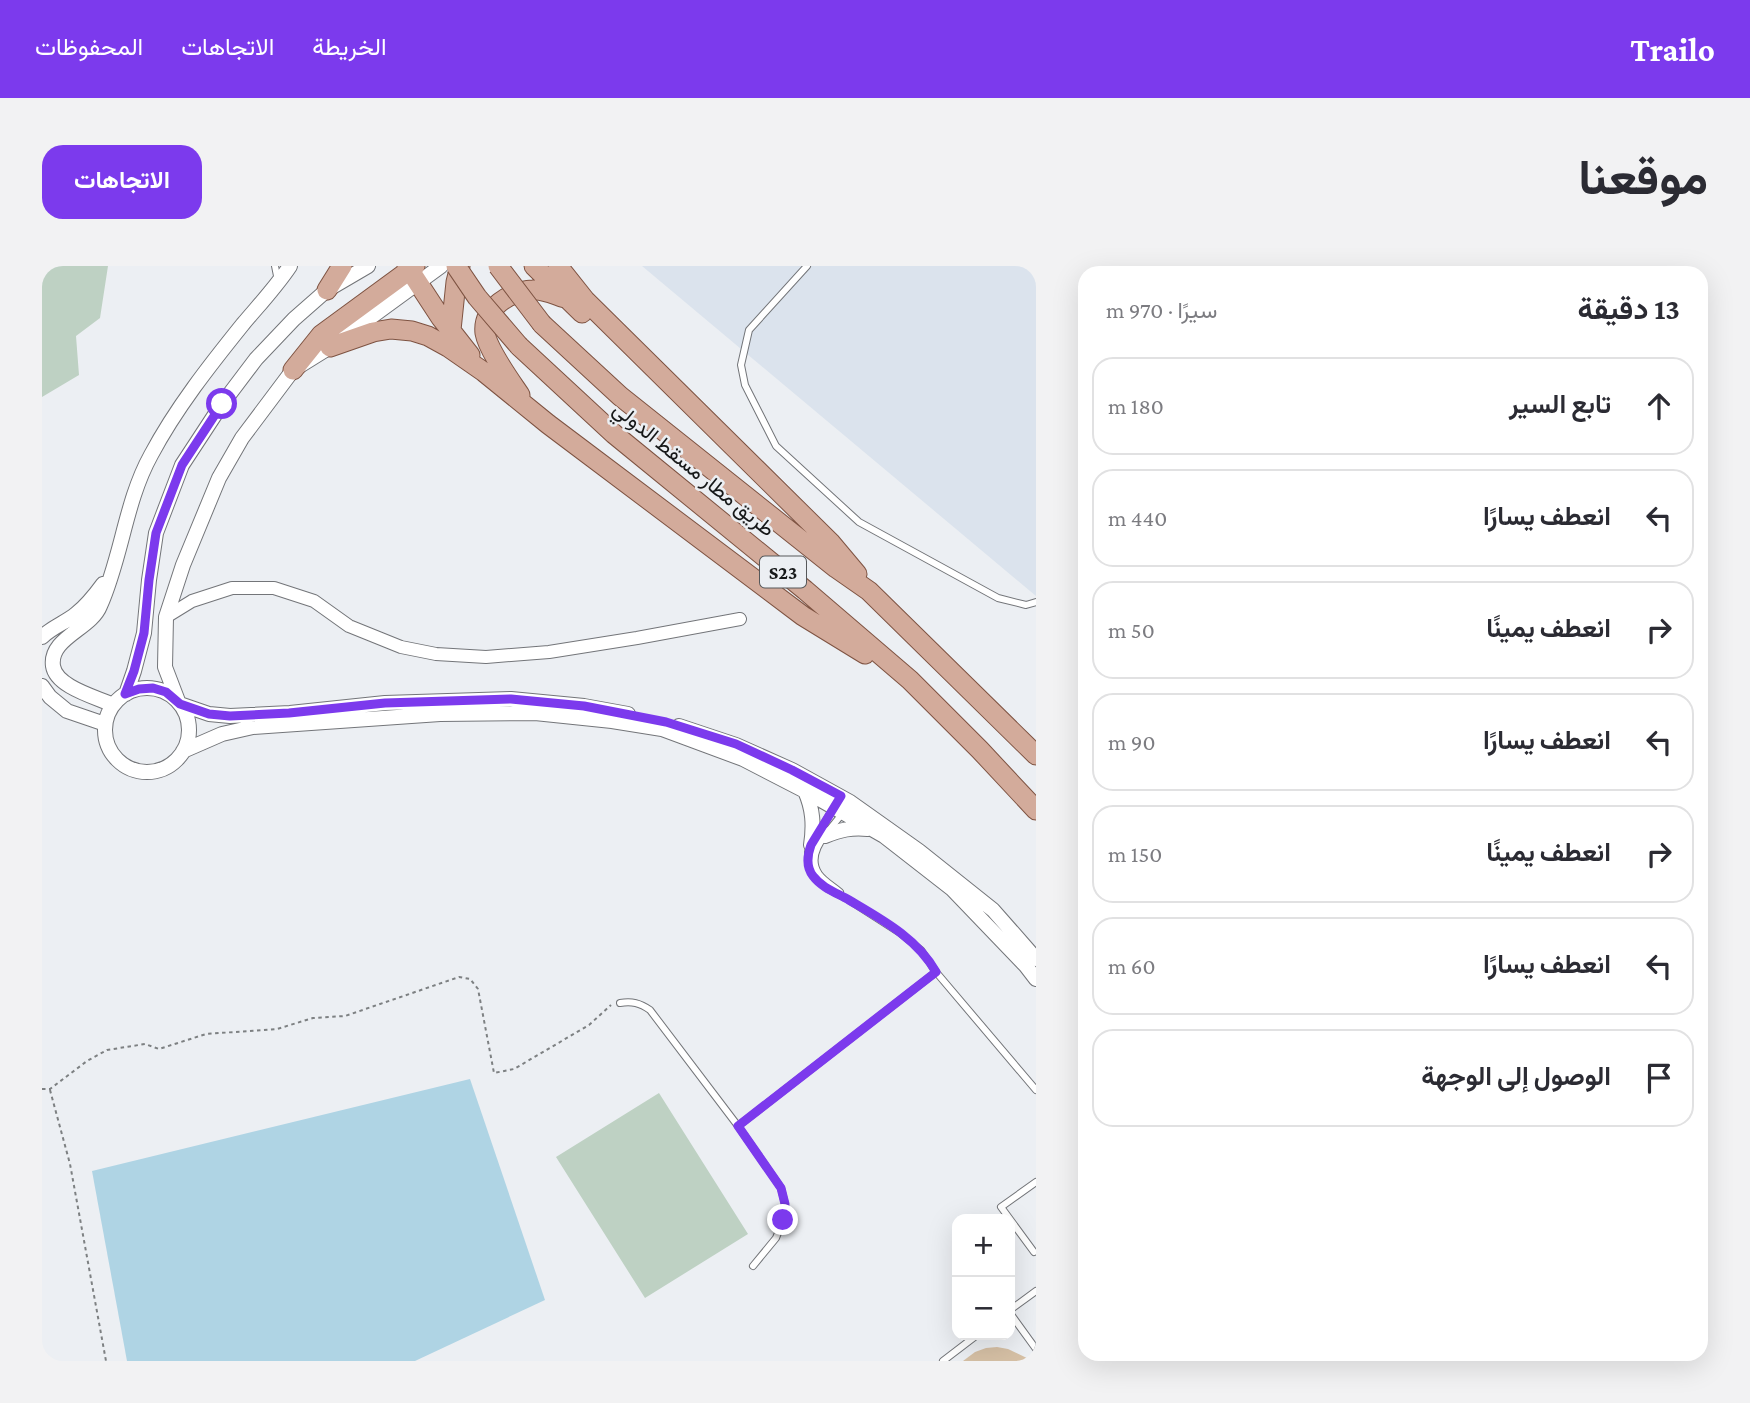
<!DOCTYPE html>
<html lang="ar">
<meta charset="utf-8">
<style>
body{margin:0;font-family:"Crimson Pro",Vazirmatn,serif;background:#f2f2f3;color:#2b2b33;direction:rtl}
.controls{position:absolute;right:21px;bottom:21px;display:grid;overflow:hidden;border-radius:14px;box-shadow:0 7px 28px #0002}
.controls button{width:63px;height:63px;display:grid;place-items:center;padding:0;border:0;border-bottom:2px solid #e1e1e2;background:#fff;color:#2b2b33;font:35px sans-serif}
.stop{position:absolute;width:21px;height:21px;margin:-16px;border:5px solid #7c3aed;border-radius:50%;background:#fff}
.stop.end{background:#7c3aed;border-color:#fff;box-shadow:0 2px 7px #0008}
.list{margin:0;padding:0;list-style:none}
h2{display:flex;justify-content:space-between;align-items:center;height:91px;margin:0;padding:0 28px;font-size:30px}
h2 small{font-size:23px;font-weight:400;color:#7c7c81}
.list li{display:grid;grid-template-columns:46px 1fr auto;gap:21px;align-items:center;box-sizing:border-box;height:98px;margin:0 14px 14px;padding:0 14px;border:2px solid #e1e1e2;border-radius:21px}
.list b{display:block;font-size:26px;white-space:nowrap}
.list em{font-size:23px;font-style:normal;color:#7c7c81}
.icon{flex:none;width:38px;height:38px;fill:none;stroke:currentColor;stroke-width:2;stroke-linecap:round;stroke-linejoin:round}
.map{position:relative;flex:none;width:994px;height:1095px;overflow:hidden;direction:ltr;border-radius:21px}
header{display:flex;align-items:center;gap:42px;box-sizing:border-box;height:98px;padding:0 35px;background:#7c3aed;color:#fff}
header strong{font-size:33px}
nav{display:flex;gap:38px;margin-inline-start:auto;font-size:24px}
.intro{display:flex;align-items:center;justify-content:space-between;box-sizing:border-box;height:168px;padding:0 42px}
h1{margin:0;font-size:49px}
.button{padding:18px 32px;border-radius:21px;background:#7c3aed;color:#fff;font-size:24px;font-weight:700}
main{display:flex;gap:42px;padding:0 42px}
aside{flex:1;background:#fff;border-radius:21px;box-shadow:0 7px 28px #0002}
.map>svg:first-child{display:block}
</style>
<header>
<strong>Trailo</strong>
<nav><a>الخريطة</a><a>الاتجاهات</a><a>المحفوظات</a></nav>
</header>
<div class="intro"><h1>موقعنا</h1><a class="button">الاتجاهات</a></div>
<main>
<aside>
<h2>13 دقيقة<small>سيرًا · 970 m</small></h2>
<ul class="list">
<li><svg class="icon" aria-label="ahead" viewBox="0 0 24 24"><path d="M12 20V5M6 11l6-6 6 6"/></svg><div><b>تابع السير</b></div><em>180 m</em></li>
<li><svg class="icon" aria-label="left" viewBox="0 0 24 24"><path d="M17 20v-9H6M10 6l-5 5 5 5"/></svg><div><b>انعطف يسارًا</b></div><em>440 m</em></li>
<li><svg class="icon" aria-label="right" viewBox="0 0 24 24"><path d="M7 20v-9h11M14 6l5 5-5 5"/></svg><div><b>انعطف يمينًا</b></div><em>50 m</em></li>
<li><svg class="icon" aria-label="left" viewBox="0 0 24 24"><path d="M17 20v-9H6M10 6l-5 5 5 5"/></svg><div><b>انعطف يسارًا</b></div><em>90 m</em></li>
<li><svg class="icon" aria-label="right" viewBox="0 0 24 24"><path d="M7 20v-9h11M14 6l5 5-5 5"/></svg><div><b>انعطف يمينًا</b></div><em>150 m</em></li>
<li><svg class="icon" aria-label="left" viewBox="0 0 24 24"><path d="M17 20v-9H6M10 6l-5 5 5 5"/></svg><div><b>انعطف يسارًا</b></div><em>60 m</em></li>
<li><svg class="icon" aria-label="arrive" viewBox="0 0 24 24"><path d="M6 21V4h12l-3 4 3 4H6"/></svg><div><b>الوصول إلى الوجهة</b></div></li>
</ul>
</aside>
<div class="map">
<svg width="994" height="1095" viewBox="0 0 994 1095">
<rect width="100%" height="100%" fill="#eceff3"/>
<path fill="#dbe3ed" d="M600,0H994V330Z"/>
<path fill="#bed1c3" d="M0,0H66L58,52L34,70L37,109L0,131Z
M617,827L706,968L603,1032L514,891Z"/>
<path fill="#afd4e4" d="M428,813L503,1034L373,1095H85L50,905Z"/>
<path fill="#d6c0a5" d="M955,1081L966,1083L991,1095H921L933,1086L944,1082Z"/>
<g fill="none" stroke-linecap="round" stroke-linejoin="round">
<defs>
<path id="service" d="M233,0L236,15
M765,0L707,64L699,99L703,119L734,180L817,256L956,332L984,339L994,336
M774,571L792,541
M768,580L766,586V598L770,608L786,623L805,633L858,667L879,684L894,706L994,824
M798,626C791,620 782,615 777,608C762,587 788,564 800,548
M578,737C590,735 598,737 608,744L696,860
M992,986L959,941L994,916
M711,1000L734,972L741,954L743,938L739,922L696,860L894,706
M968,1044L994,1025
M968,1047L994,1083
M901,1095L935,1069"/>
<path id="minor" d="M124,351L150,335L190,322H232L272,335L307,360L359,381L394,388L444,391L507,386L595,372L698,353"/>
<path id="tertiary" d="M0,371C10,361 23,357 34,348C44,340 53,329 61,318
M0,420L8,431L25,445L63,458
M63 464a42 42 0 1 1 84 0a42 42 0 1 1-84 0Z
M84,428L92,405L102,367L107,314L114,267L140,199L180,138L214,93L252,53L285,24L326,0
M136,435L123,401L124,351L141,299L177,212L200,172L251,104L288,81L399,0
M138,438L167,448L188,450L248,447L343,437L469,433L542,440L586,448
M71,439C54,431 14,421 11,400C7,372 49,363 58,340C80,291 83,236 109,189C134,142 168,99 201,58C217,39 234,21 248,0
M637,460L694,479L750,504L808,536L877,585L951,644L994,693
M141,485L180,468L211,461L398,448L493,447L570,455L620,463L701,493L763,525L842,570L910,623L984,700L994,713
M763,525C771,543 772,559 769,579
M783,570C798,564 810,561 826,563"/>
<path id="primary" d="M365,0L399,52L428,89
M492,0L540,47
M516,0L543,34L789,277L815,308
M285,24L300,0
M500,58L578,130L794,302L827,325L994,489
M409,64L414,16L418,0
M477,80L572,168L763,324L868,414L938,484L994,544
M288,81L331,66L349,63L370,65L386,70L406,81L442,106L506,158L761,350L823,388
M251,104L279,69L373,0
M478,129C468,114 446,84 443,67C440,42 469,25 491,24C502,23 513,29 523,32"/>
</defs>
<use href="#service" stroke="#737579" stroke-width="8"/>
<use href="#minor" stroke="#737579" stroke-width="14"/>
<use href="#tertiary" stroke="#737579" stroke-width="16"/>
<use href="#primary" stroke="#7e5342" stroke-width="21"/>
<path stroke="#7d8082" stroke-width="2" stroke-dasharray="3.5 3.5" stroke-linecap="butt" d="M0,823H8L45,795L65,784L103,778L117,783L164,768L235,763L271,752L303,750L417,711L428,713L436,723L452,807L472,803L547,759L569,739
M8,824L28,898L64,1095"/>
<use href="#service" stroke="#fff" stroke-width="6"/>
<use href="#minor" stroke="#fff" stroke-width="12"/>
<use href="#tertiary" stroke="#fff" stroke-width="14"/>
<use href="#primary" stroke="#d3ab9b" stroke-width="19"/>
<defs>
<path id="primary-bridge" d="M414,0L435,31L477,80
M456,0L500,58"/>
</defs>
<use href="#primary-bridge" stroke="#7e5342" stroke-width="21" stroke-linecap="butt"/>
<use href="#primary-bridge" stroke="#d3ab9b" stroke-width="19"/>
</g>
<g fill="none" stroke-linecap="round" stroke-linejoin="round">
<path stroke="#7c3aed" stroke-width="9" d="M180,138L140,199L114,267L107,314L102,367L92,405L83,428L97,423L111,422L124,426L138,438L167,448L188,450L247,447L343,437L469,433L542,440L624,456L694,478L750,504L799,530L769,579C765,590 764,601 771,610C780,622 795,627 807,634C839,653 875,672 894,706L696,860L739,922L743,938L741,954"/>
</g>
<g text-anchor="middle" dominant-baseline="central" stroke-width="5" stroke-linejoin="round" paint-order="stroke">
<rect fill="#eceff3" stroke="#56585a" stroke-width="2" x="718" y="290.5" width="46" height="31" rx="5"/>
<g font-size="19" font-weight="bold" fill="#161819">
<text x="741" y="306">S23</text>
</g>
<g font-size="21" fill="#161819" stroke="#eceff3">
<text transform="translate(652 203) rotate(39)">طريق مطار مسقط الدولي</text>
</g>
</g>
</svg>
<div class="controls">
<button>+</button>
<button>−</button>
</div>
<div class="stop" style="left:180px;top:138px"></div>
<div class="stop end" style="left:741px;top:954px"></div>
</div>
</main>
